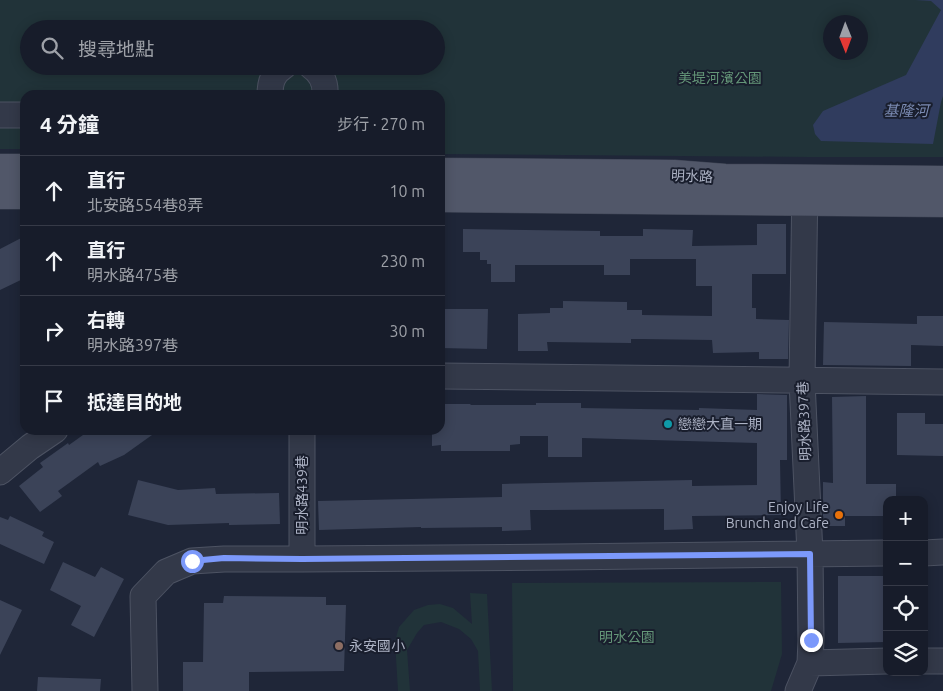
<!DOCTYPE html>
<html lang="zh-TW">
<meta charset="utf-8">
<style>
body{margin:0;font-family:Ubuntu,"Noto Sans TC",sans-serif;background:#242936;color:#f1f3f6}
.controls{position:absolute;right:15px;bottom:15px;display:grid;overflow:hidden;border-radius:10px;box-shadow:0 2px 12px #0003}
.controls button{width:45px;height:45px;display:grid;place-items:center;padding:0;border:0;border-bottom:1px solid #363a47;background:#171c2a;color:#f1f3f6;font:25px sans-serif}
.compass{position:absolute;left:823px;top:15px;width:45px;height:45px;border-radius:50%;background:#171c2a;box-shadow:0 2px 12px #0003;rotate:179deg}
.stop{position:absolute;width:15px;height:15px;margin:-11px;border:4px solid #7c99fb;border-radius:50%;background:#fff}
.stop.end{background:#7c99fb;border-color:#fff;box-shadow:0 1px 5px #0008}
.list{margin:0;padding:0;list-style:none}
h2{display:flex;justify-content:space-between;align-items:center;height:65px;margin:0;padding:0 20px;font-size:21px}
h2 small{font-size:16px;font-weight:400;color:#9ea1a8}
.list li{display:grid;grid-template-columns:32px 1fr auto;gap:15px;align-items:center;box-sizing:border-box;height:70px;padding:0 20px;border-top:1px solid #363a47}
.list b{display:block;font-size:19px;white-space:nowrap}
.list p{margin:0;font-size:16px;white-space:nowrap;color:#9ea1a8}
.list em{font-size:16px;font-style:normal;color:#9ea1a8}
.icon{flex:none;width:28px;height:28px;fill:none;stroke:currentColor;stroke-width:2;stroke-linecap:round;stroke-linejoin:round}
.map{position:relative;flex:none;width:943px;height:691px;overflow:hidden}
.search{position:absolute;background:#171c2a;box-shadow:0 2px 12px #0003;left:20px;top:20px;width:425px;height:55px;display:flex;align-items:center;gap:12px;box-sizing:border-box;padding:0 18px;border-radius:28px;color:#9ea1a8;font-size:19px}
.panel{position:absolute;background:#171c2a;box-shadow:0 2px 12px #0003;left:20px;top:90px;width:425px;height:345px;border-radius:15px}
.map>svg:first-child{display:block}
</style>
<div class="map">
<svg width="943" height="691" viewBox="0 0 943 691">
<rect width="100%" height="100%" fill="#1f2638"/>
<path fill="#213339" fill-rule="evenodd" d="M0,0H943V157H810L440,154V95H25V149H0ZM830,22H860V52H830ZM29,29H436V66H29Z
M781,582L782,654L771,691H513L512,583Z
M470,593L487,594L492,691H480L478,651L471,639L459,629L441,622L424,625L417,633L407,650L410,691H398L395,641L399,627L414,610L428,605L440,604L453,608L472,624Z"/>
<path fill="#303c5e" d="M915,0H943V96L941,102L933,144L821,141L815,134L813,125L823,111L906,75L941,10L931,1Z"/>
<path fill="#3b4358" d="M757,224H786V274H752V308H756V319L789,320L788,359H759V352L713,353L712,340L642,339H631V343L547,342L548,351H518V314L550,313V308H563V301L627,302V310H642V315L712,316V286H696V259H630V275H604V265H515V282H491V264H487V260H480V252H463V229L600,231V236H643V229L693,230L692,246L757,245Z
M25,236V278L0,290V249Z
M440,309H488L487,349L440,348Z
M917,316H943V346L911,345V366L823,365L824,322L917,324Z
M757,394L787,395V460H780L781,515L692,516L693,529L664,530V509L549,510H530L531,530L502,531V527L421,528V527L319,530L318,501L502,497V484L692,480V486L757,485V443L582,438V457H548V436H520V444L510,445V451H441V445L432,446V430H440V407H441V404H470L471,405H536V403H581V408L699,410V408L757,410Z
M866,396V484H896V500H887V516H845V526H823V482L833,483L832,397Z
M897,413H925V424H943V456L897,455Z
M90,430H159L124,455L100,466L98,462L58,491L62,496L40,512L19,486L43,467L40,463L68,443L69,445Z
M138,480L178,490L215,488L216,494L279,493L280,524L229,525V523L168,525L128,515Z
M10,516L44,532L42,536L54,542L44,564L0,544V517L8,520Z
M63,562L95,577L101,567L124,579L94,637L71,625L81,606L50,590Z
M838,576H887V642L838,643Z
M224,596L326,597V605H346L344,671L249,672V691H183V662H203L204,603H223Z
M0,600L22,610L0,655Z
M38,677L101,679L100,691H37Z"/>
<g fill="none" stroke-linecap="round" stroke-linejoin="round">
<defs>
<path id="minor" d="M311,66C321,73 326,83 325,95
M270,95C270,82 273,73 284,66
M0,115H25
M440,376L943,382
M302,430V559
M0,472L30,447L55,430
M924,553L943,552
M924,661H943
M810,663L887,661
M145,691L143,596L166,572L192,561L224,559H302L561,557L887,553
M798,691L810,663L811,640L810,554L802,381L805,182"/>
<path id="major" d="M0,168H25
M440,172L674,174L725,178L943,180
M0,195H25
M440,198L943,203"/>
</defs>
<use href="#minor" stroke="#4d5363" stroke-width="27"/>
<use href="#major" stroke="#3c4252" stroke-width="29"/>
<use href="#minor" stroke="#333949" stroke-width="25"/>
<use href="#major" stroke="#515769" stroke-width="28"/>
</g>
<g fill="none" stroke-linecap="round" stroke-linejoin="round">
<path stroke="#7c99fb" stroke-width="6" d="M192,561L224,558L302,559L810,554L811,640"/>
</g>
<circle fill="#0f9aa8" stroke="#191e2d" stroke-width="2" cx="668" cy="424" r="5"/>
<circle fill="#e8710a" stroke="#191e2d" stroke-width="2" cx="839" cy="515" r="5"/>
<circle fill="#8d6e63" stroke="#191e2d" stroke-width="2" cx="339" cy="646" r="5"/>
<g text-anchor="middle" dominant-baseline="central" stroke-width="4" stroke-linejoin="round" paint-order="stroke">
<g font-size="14" fill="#649678" stroke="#191e2d">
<text x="720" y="78">美堤河濱公園</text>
<text x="627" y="637">明水公園</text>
</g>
<g font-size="14" fill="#adb3c5" stroke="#191e2d">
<text transform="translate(692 176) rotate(3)">明水路</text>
<text transform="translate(804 421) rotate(-92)">明水路397巷</text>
<text transform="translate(302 495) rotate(-90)">明水路439巷</text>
</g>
<g font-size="14" fill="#adb3c5" stroke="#191e2d" text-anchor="start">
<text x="678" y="424">戀戀大直一期</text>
<text x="829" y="507" text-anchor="end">Enjoy Life<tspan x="829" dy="16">Brunch and Cafe</tspan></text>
<text x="349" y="646">永安國小</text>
</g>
<g font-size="15" font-style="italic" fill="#7b8bb3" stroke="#191e2d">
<text x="906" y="110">基隆河</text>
</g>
</g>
</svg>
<div class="controls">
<button>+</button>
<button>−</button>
<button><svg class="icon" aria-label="locate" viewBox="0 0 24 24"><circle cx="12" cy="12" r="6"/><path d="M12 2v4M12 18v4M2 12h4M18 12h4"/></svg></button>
<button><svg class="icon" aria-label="layers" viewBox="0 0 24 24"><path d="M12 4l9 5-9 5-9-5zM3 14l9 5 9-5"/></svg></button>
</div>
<svg class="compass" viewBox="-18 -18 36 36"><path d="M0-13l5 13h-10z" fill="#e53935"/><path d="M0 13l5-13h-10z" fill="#9ea1a8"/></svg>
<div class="stop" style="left:192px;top:561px"></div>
<div class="stop end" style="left:811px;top:640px"></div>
<div class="search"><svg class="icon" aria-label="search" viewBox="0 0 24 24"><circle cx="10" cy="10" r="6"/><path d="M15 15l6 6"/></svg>搜尋地點</div>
<section class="panel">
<h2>4 分鐘<small>步行 · 270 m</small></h2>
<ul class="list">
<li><svg class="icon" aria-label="ahead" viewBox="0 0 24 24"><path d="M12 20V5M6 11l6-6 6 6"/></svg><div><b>直行</b><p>北安路554巷8弄</p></div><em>10 m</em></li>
<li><svg class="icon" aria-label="ahead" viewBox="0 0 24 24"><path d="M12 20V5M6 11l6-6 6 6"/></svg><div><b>直行</b><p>明水路475巷</p></div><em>230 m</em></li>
<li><svg class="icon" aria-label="right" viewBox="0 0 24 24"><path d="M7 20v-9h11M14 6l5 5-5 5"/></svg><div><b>右轉</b><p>明水路397巷</p></div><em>30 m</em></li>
<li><svg class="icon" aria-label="arrive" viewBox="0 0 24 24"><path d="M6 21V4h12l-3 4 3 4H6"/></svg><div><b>抵達目的地</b></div></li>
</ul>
</section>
</div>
